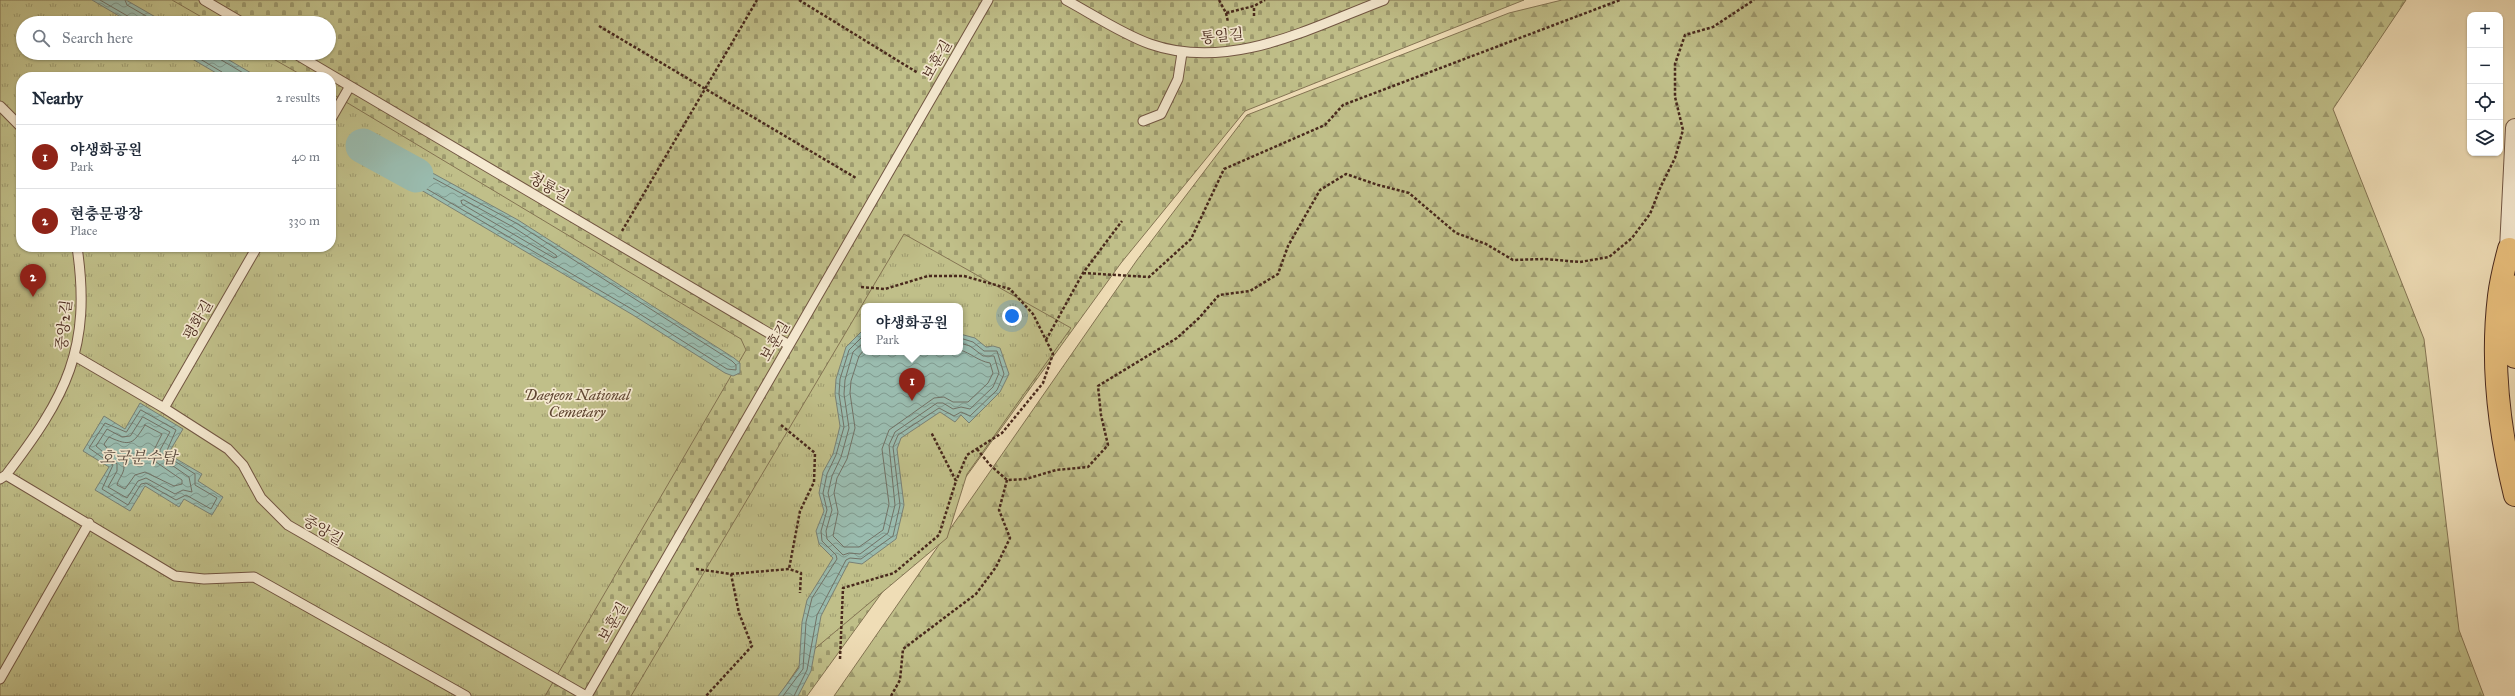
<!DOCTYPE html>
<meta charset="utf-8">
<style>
body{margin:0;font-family:"IM FELL Great Primer","Noto Serif KR",serif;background:#f6f6f7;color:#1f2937}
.controls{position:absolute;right:12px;top:12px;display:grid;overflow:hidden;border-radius:8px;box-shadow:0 1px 3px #0004}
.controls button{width:36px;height:36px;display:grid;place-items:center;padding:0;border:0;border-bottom:1px solid #e0e1e3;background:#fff;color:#1f2937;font:20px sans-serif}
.you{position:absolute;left:1012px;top:316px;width:14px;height:14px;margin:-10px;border:3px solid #fff;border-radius:50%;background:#1a73e8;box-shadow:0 0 0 6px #1a73e833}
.badge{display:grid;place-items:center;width:26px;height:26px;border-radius:50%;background:#8f2418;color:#fff;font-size:13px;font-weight:700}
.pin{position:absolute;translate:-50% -33px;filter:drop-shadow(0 1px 2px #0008)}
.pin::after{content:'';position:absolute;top:21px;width:14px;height:12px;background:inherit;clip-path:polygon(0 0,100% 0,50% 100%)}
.popup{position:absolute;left:861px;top:303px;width:102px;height:52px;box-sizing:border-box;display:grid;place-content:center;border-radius:8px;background:#fff;filter:drop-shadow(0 1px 3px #0005);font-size:13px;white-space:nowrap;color:#747a83}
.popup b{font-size:15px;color:#1f2937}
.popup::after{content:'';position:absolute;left:50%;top:100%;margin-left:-8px;border:8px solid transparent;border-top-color:#fff}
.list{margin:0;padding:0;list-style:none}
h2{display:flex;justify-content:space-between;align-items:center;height:52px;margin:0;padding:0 16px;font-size:17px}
h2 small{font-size:13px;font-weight:400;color:#747a83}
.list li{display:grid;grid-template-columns:26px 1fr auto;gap:12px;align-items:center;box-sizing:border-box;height:64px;padding:0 16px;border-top:1px solid #e0e1e3}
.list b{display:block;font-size:15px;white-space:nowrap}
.list p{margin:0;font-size:13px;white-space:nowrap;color:#747a83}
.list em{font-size:13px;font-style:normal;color:#747a83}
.icon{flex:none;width:22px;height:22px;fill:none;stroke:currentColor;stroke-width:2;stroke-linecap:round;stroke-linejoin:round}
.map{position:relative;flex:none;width:2515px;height:696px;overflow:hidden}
.search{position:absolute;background:#fff;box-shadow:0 1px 3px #0004;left:16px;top:16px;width:320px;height:44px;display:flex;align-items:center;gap:10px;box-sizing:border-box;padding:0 14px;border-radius:22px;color:#747a83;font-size:15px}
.panel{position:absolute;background:#fff;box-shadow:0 1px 3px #0004;left:16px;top:72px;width:320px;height:180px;border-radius:16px}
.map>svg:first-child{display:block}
</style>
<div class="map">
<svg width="2515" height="696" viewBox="0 0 2515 696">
<defs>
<pattern id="forest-firs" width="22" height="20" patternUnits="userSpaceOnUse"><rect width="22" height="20" fill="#c0bf89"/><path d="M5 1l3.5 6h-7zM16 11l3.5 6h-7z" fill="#9e9b6f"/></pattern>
<pattern id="cemetery-stones" width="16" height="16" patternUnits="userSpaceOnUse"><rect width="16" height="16" fill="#c0bf89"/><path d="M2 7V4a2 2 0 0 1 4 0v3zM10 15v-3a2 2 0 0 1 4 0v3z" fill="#9e9b6f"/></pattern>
<pattern id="park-tufts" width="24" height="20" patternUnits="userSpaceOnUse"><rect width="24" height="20" fill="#c0bf89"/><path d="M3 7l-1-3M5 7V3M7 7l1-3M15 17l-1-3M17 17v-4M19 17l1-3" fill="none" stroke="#9e9b6f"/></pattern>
<pattern id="water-waves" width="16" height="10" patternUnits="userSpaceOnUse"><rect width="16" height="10" fill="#9abcaf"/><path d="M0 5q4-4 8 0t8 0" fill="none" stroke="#80998e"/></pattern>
</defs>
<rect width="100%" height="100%" fill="#efddb6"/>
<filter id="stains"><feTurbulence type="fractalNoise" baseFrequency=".005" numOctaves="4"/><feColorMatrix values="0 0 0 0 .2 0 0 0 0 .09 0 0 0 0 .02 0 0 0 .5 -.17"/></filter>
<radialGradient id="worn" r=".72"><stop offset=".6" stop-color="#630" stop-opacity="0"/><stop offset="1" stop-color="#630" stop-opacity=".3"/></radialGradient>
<path fill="url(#forest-firs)" stroke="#847453" d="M1562,0H2406L2333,109L2424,339L2459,630L2484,696H834L1137,260L1247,115L1509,13Z"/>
<path fill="url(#cemetery-stones)" stroke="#847453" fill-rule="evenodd" d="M0,0H1524L1245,111L1121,263L807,696H0ZM23,23H329V53H23ZM21,77H331V247H21ZM864,306H960V352H864Z"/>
<path fill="url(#park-tufts)" stroke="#847453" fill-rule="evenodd" d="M0,0H172L212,23H23V53H263L305,77H21V247H331V93L741,339L746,350L545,696H0Z
M904,234L1071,328L967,474L947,538L805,657L779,696H631ZM864,306H960V352H864Z"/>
<path fill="url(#water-waves)" stroke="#7a8175" d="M92,0H126L166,23H131Z
M182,53H217L258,77H223Z
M387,148L518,220L734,358L740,363V373L733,376L725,373L633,315L377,164L374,151Z
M864,329V352H960V334L975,338L986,347L993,346L1000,348L1009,374L1000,392L969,423L961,415L955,422L940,412L901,438L897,449L904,505L896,539L862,564L849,562L821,616L811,671L798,696H778L799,668L802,622L807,600L833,558L819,544L816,531L824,511L819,493L823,472L833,454L840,426L835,394L836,379L846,347Z
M140,403L183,429L168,454L202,474L198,481L223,497L212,515L184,499L179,507L145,486L130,511L95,490L109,467L83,451L104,416L125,429Z"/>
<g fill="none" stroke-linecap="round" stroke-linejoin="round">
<path stroke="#727266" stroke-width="1" d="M100,0L131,18L133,23
M125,0L127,5L158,23
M190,53L222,72L224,77
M216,53L218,58L250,77
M387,153L516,223L732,361L736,365V370L727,369L635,311L381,162L380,155Z
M464,200L513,227L556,255L557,257L554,258L462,204L461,201Z
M864,342L853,352L845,380L844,394L849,428L841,457L832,476L828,493L832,510L826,531L827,539L843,555L849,553L860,554L888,533L895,505L889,445L895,432L937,403H943L953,409L961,407L970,409L993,387L999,373L994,356H983L970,346L960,343
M864,350L859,356L851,381L850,393L855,428L847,459L837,478L834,493L838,512L833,536L844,547H859L883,530L889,504L882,449L889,430L934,398L944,397L953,402H968L988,383L993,373L990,363C978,361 971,353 960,350
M141,410L176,430L165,455L195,474V485L217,498L211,509L186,495L176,500L146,483L141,484L128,505L102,489L113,465L89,448L105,423L126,432Z
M143,417L170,432L160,450V457L189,477L192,492L183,490L175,494L146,478L138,481L127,498L108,487L117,471V464L96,446L107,429L122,437L130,436Z
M145,425L162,434L154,450L156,462L182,480V484L174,486L145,472L135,475L125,489L117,485C118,479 124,474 124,467C124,453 108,454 104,444L109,437C131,447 133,444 145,425Z
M783,696L803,669L806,622L812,598L837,559L836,555L822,541L821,531L827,510L823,493L827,474L836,455L844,427L839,394L840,379L849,350L864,335
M794,696L807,670L817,615L846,560L850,558L861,559L893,536L900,505L893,447L898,435L939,408L954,416L961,412L970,416L997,390L1004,374L997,351H984L973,342L960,338"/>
<path stroke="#9abcaf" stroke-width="35" d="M363,146L416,175"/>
<defs>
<path id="lane" d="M204,0L243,23
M1066,0C1092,14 1122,34 1150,44C1230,72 1310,28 1384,0
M294,53L789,345
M0,106L21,127
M331,119L350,86
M1143,121L1161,114L1178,79L1182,53
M75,356L164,408L228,449L243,465L261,498L288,525L586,696
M164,408L257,247
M6,475L175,576L204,579L254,577L466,696
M0,479L6,475C66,397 92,348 77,247
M0,679L89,523
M587,696L988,0"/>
<path id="street" d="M2509,249L2515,128"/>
<path id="primary" d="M2509,249C2505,264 2501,280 2499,296C2491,363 2499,431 2515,495
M2511,286L2515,357"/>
</defs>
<use href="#lane" stroke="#725643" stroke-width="11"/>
<use href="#street" stroke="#725643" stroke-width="20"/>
<use href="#primary" stroke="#49291d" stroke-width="24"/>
<path stroke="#49291d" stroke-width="2.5" stroke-dasharray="3 2" stroke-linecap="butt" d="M799,0L918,73
M1219,0L1226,13L1254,6L1265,0
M1226,13L1228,22
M1254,16V6
M599,26L856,178
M622,231L757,0
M1083,273L1149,277L1191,239L1224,169L1325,125L1343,105L1620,0
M861,287L885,289L928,276H964L1010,289L1033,314L1053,354L1043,383L1002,433L967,455L956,481
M1046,340L1083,273L1122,221
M781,425L815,453L814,482L800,511L789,569
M977,449L990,465L1007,480L1026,479L1056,470L1088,467L1108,445L1101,415L1098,386L1177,338L1199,318L1219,295L1250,291L1278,274L1288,246L1320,190L1346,174L1378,185L1409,193L1456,233L1486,244L1513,260L1545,259L1580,262L1609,257L1632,238L1650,214L1661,186L1675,158L1683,130L1675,97V64L1685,35L1713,27L1754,0
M696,569L731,574L739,613L752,646L706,696
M731,574L789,569L801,573L800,593
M840,659L843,588L894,573L939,535L956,481L931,432
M891,696L900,680L903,649L976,594L996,567L1010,538L999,510L1007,480"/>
<use href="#lane" stroke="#f5e9d0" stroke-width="9"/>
<use href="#street" stroke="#f5e9d0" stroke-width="18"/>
<use href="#primary" stroke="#e8be7b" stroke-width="22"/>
</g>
<g text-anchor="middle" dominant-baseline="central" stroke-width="3.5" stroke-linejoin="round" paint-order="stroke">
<g font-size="15" fill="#49291d" stroke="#f5e9d0">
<text transform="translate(1222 36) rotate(-6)">통일길</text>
<text transform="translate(937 60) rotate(-60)">보훈길</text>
<text transform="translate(549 187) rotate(30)">청룡길</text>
<text transform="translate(198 320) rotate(-60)">평화길</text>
<text transform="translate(64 325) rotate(-84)">중앙2길</text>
<text transform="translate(775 341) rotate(-60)">보훈길</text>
<text transform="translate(323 530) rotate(30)">중앙길</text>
<text transform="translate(613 622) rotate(-60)">보훈길</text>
</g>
<g font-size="15" font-style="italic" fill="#614733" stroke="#f5e9d0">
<text x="577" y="395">Daejeon National<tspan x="577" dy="17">Cemetary</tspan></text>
</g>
<g font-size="16" font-style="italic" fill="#5d4e42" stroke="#f5e9d0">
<text x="138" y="457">호국분수탑</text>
</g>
</g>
<rect width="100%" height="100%" filter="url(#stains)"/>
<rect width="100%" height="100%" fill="url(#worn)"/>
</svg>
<div class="controls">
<button>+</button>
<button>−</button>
<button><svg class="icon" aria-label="locate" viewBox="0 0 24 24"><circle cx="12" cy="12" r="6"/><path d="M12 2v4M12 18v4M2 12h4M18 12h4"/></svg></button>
<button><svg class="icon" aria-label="layers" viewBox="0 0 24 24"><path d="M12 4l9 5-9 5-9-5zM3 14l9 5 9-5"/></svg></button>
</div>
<div class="you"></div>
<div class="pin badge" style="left:912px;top:401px">1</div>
<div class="popup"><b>야생화공원</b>Park</div>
<div class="pin badge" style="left:33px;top:297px">2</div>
<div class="search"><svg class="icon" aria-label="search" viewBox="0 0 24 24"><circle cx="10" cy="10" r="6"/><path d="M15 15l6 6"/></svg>Search here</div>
<section class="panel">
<h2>Nearby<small>2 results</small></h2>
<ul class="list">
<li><span class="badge">1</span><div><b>야생화공원</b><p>Park</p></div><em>40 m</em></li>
<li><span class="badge">2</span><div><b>현충문광장</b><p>Place</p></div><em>330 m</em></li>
</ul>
</section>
</div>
